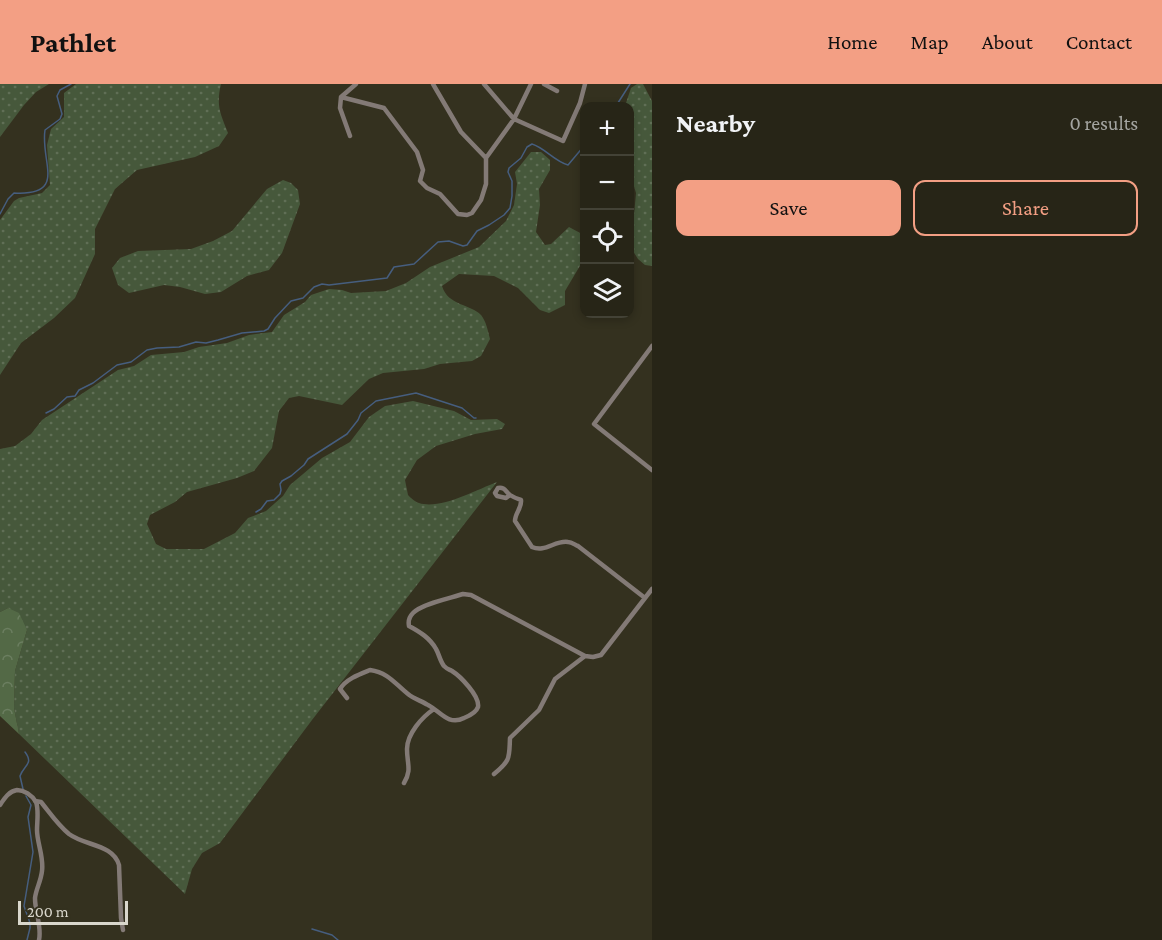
<!DOCTYPE html>
<meta charset="utf-8">
<style>
body{margin:0;font-family:"Crimson Pro",serif;background:#2f2d20;color:#f1f3f6}
.controls{position:absolute;right:18px;top:18px;display:grid;overflow:hidden;border-radius:12px;box-shadow:0 3px 9px #0003}
.controls button{width:54px;height:54px;display:grid;place-items:center;padding:0;border:0;border-bottom:2px solid #434236;background:#272517;color:#f1f3f6;font:30px sans-serif}
.scale{position:absolute;left:18px;bottom:15px;width:110px;box-sizing:border-box;padding-left:6px;border:3px solid #d9d7cc;border-top:0;font-size:16px;line-height:21px;white-space:nowrap;color:#d9d7cc;-webkit-text-stroke:4px #34311f;paint-order:stroke}
.list{margin:0;padding:0;list-style:none}
h2{display:flex;justify-content:space-between;align-items:center;height:78px;margin:0;padding:0 24px;font-size:26px}
h2 small{font-size:20px;font-weight:400;color:#a4a5a1}
.actions{display:flex;gap:12px;padding:18px 24px}
.actions a{flex:1;padding:14px 0;border:2px solid #f39f84;border-radius:12px;text-align:center;font-size:21px;color:#f39f84}
.actions .main{background:#f39f84;color:#111}
.icon{flex:none;width:33px;height:33px;fill:none;stroke:currentColor;stroke-width:2;stroke-linecap:round;stroke-linejoin:round}
.map{position:relative;flex:none;width:652px;height:856px;overflow:hidden}
header{display:flex;align-items:center;gap:36px;box-sizing:border-box;height:84px;padding:0 30px;background:#f39f84;color:#111}
header strong{font-size:28px}
nav{display:flex;gap:33px;margin-inline-start:auto;font-size:21px}
main{display:flex}
aside{flex:1;background:#272517}
.map>svg:first-child{display:block}
</style>
<header>
<strong>Pathlet</strong>
<nav><a>Home</a><a>Map</a><a>About</a><a>Contact</a></nav>
</header>
<main>
<div class="map">
<svg width="652" height="856" viewBox="0 0 652 856">
<defs>
<pattern id="grass-dots" width="8" height="8" patternUnits="userSpaceOnUse" patternTransform="scale(1.5)"><rect width="8" height="8" fill="#46583b"/><path d="M2 2h.1M6 6h.1" fill="none" stroke="#606f56" stroke-width="1.8" stroke-linecap="round"/></pattern>
<pattern id="forest-crowns" width="20" height="18" patternUnits="userSpaceOnUse" patternTransform="scale(1.5)"><rect width="20" height="18" fill="#536946"/><path d="M2 6a3 3 0 1 1 6 0M12 15a3 3 0 1 1 6 0" fill="none" stroke="#6b7e60"/></pattern>
</defs>
<rect width="100%" height="100%" fill="#34311f"/>
<path fill="url(#grass-dots)" d="M0,0H49L36,8L24,21L0,53Z
M76,0H221C216,21 220,29 228,49L219,62L195,73L137,86L115,105L95,145V170L75,214L54,234L21,259L0,291V136L14,117L19,114L42,109L50,101L47,61L51,45L64,33V9Z
M637,0H643L652,17V182L645,181L638,175L631,164L636,109L630,89V22H625L631,4Z
M531,68H541L550,76V86L539,105L540,121L536,148L545,161L551,160L569,143L582,150L584,160V175L565,207V221L549,229L540,226L518,204L494,192L459,190L442,202C448,222 471,220 481,231C486,237 488,247 490,255L481,272L472,277L440,280L424,285L383,289L369,295L342,321L299,312L289,314L279,327L272,364L254,387L237,394L187,408L175,418L150,431L147,440L156,460L166,465H204L235,449L248,434L266,427L283,412L290,401L322,374L350,358L369,333L385,322L413,317L454,327L471,336L497,335L505,340L502,345L475,350L436,362L417,376L405,396L408,411C411,414 415,418 419,419C440,426 476,406 497,398L312,636L220,759L202,769L192,785L185,810L19,650L14,624L15,587L27,546L8,524L0,528V365L15,362L31,350L42,336L118,286L134,282L151,271L184,268L199,263L227,259L249,251L272,248L284,231L305,218L311,211L329,205L342,206L351,209L386,207L406,199L430,183L479,163L506,137L514,121L517,100L515,88Z
M283,96L291,99L298,106L300,120L282,169L269,186L247,192L221,208L205,210L180,203L164,201L129,209L118,201L112,184L120,174L138,167L191,165L213,157L232,147L267,105Z"/>
<path fill="url(#forest-crowns)" d="M8,524L19,529L27,546L15,587L14,624L19,650L0,632V528Z"/>
<g fill="none" stroke-linecap="round" stroke-linejoin="round">
<path stroke="#465e7f" stroke-width="1.5" d="M616,22L630,0
M0,130L8,115L14,109C68,112 40,78 45,46L60,35L62,30L57,12L60,6L71,0
M46,329L54,325L67,313L75,312L79,306L93,299L117,281L131,278L147,266L157,264L179,263L196,258L206,259L218,256L242,249L264,247L268,245L275,234L291,217L303,214L314,203L322,200L329,201L387,194L394,183L414,180L438,158L449,157L463,162L467,161L477,147L489,141L504,131L510,124L512,112V97L508,88L509,84L521,74L527,63L532,60C545,64 554,77 568,81L584,62
M256,428L261,425L267,417L274,416L280,410L281,406L280,400L282,397L291,392L304,381L308,375L347,350L358,336L361,329L376,317L416,309L462,324L474,334H476
M23,705L20,692C24,681 34,680 25,668
M26,712L31,721L28,733L33,768L24,822L30,839V844L27,856
M312,845L332,851L338,856"/>
<path stroke="#837a76" stroke-width="4.5" d="M433,0L461,48L486,74
M484,0L514,35L563,57L580,19L585,0
M544,0L557,7
M341,13L384,24L417,68L423,86L420,97L427,104L440,110L458,130L467,131L472,129L481,116L486,100V74L514,35L531,0
M350,52L340,24L341,13L356,0
M652,262L594,340L652,386
M510,411L506,414L497,412L495,409L498,404C505,403 505,407 510,411C513,413 518,415 521,416C522,424 515,429 515,437L532,463C545,469 555,456 568,458C572,458 575,461 578,462L645,514
M347,614L340,605C346,595 360,590 370,586C389,589 394,599 408,610C414,615 422,617 428,621C440,627 448,642 464,634C469,632 476,629 478,623C480,612 460,592 452,587C448,585 447,585 444,582C440,577 439,570 436,565C430,554 420,548 409,542C408,537 409,533 413,529C421,520 451,514 463,510L471,511L585,572
M494,690C511,676 509,674 510,654L539,626L555,595L585,572L593,573L601,571L652,505
M404,699C412,686 407,680 407,665C407,650 422,633 434,625
M35,717L41,718C50,729 58,741 69,750C85,762 113,760 119,781L121,834L123,846
M0,721C4,715 9,707 17,706C24,706 32,711 36,718C39,726 37,737 37,746C37,759 44,773 42,787C41,797 36,805 35,814C35,829 42,842 39,856"/>
</g>
</svg>
<div class="controls">
<button>+</button>
<button>−</button>
<button><svg class="icon" aria-label="locate" viewBox="0 0 24 24"><circle cx="12" cy="12" r="6"/><path d="M12 2v4M12 18v4M2 12h4M18 12h4"/></svg></button>
<button><svg class="icon" aria-label="layers" viewBox="0 0 24 24"><path d="M12 4l9 5-9 5-9-5zM3 14l9 5 9-5"/></svg></button>
</div>
<div class="scale">200 m</div>
</div>
<aside>
<h2>Nearby<small>0 results</small></h2>
<ul class="list">
</ul>
<div class="actions"><a class="main">Save</a><a>Share</a></div>
</aside>
</main>
